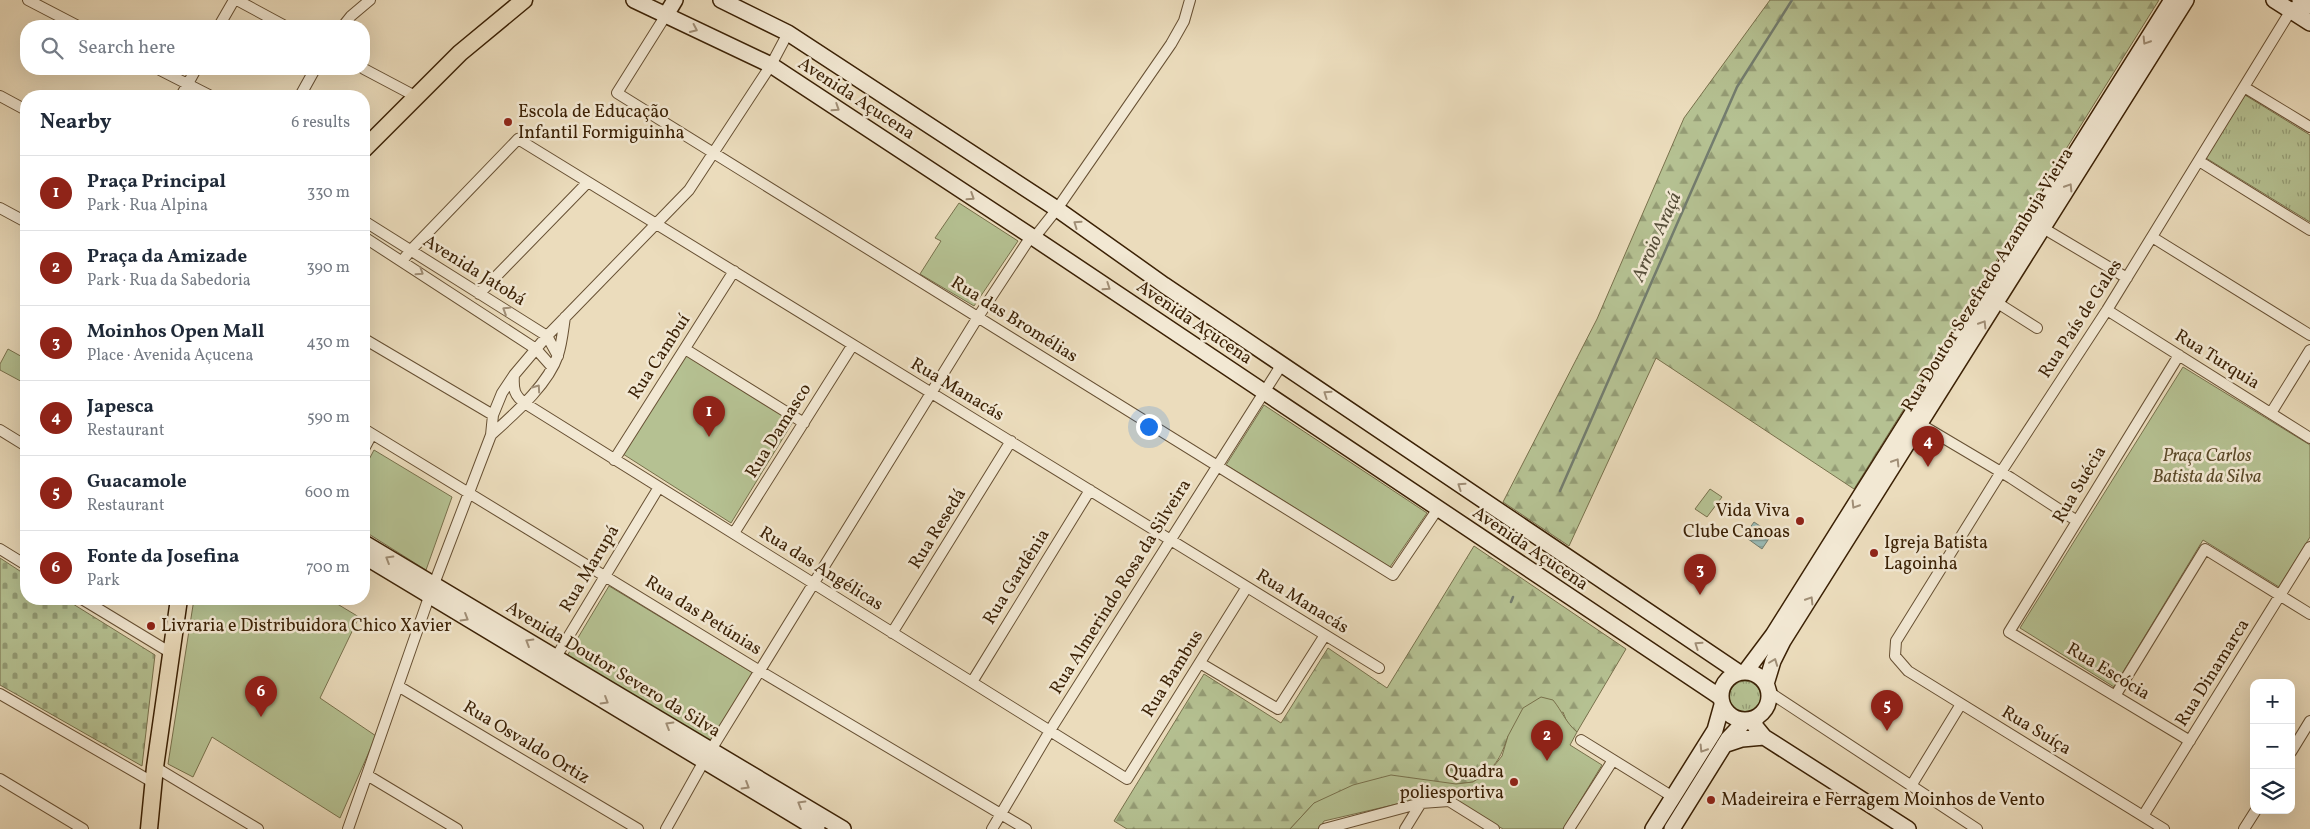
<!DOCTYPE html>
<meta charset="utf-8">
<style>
body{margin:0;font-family:Vollkorn,serif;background:#f2f2f3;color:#1f2937}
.controls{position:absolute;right:15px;bottom:15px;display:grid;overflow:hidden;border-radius:10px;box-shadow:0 5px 20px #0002}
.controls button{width:45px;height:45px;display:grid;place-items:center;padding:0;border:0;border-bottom:1px solid #e0e1e3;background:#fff;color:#1f2937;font:25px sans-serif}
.you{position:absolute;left:1148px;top:426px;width:18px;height:18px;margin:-12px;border:4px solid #fff;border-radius:50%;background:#1a73e8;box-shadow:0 0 0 8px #1a73e833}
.badge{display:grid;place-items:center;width:32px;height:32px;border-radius:50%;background:#8f2418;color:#fff;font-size:16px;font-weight:700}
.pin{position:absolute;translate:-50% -41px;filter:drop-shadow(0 1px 2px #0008)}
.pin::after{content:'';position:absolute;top:26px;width:18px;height:15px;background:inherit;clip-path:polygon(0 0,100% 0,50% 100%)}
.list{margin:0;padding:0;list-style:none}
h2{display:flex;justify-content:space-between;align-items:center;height:65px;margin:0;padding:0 20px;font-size:21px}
h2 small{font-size:16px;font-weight:400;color:#747a83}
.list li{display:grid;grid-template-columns:32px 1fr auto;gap:15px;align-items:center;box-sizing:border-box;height:75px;padding:0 20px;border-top:1px solid #e0e1e3}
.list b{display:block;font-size:19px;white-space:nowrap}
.list p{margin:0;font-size:16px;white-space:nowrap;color:#747a83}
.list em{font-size:16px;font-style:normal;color:#747a83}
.icon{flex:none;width:28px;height:28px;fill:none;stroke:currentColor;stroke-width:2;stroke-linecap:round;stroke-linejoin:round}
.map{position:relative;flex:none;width:2310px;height:829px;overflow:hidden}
.search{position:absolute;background:#fff;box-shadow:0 5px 20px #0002;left:20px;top:20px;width:350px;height:55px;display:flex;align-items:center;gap:12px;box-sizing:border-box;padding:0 18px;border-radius:20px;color:#747a83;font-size:19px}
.panel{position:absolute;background:#fff;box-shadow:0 5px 20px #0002;left:20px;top:90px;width:350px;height:515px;border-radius:20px}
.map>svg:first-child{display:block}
</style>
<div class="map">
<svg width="2310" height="829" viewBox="0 0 2310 829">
<defs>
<pattern id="grass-tufts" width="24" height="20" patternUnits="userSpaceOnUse" patternTransform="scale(1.25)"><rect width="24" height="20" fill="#b5c192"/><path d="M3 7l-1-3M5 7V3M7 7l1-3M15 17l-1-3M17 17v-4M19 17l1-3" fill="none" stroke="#949c75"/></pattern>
<pattern id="forest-firs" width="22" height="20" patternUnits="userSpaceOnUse" patternTransform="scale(1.25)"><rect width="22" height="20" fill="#b5c192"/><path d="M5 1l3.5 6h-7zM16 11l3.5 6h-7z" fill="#949c75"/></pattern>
<pattern id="cemetery-stones" width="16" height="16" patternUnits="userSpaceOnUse" patternTransform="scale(1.25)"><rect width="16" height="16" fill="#b5c192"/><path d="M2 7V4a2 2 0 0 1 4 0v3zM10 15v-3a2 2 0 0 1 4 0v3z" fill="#949c75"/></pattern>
<pattern id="water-rules" width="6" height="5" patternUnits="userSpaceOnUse" patternTransform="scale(1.25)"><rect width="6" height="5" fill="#99bab5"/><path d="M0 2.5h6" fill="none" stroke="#7e9791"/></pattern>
</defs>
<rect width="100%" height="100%" fill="#ebdcbc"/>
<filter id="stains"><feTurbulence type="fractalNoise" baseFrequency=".004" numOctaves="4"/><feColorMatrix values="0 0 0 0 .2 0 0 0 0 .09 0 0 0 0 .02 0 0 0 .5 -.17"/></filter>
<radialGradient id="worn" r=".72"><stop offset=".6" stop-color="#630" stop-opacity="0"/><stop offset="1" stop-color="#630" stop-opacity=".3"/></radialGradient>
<path fill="url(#grass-tufts)" stroke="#78714c" d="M2245,95L2310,135V222L2206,158Z
M1729 697a16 16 0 1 1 32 0a16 16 0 1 1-32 0Z"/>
<path fill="url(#forest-firs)" stroke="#78714c" d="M1770,0H2159L1854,489L1656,358L1569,546L1503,502L1597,319L1684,118Z
M1474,546L1626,649L1577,732L1568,725L1563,712L1508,736C1500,760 1495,768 1473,782L1314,803L1290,829H1127L1114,821L1204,674L1281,723L1328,648L1387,688Z"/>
<path fill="url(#cemetery-stones)" stroke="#78714c" d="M0,558L26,575V599H65L155,655L142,766L0,685Z"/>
<path fill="#b5c192" stroke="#78714c" d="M959,203L1018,241L974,306L920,274L941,241L935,238Z
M8,349L26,359V384L0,370V364Z
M687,354L794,420L731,523L623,454Z
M2183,367L2310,445V537L2279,587L2203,540L2114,687L2020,628Z
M1264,405L1427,513L1390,567L1226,465Z
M374,450L452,497L426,570L364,531V469Z
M1710,489L1722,497L1707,517L1695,509Z
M609,586L753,673L711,743L567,656Z
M194,599H329L359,617L320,698L376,736L340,818L212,737L193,777L168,764Z
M1541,697L1553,700C1562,711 1566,723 1577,732L1570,745L1602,765L1563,829H1503L1446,795H1436L1324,821L1319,829H1290L1314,803L1353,785L1391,775L1456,784L1473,782L1490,771L1502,756L1508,736L1523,708Z"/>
<path fill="url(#water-rules)" stroke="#737d6f" d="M1754,522L1772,534L1762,549L1744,536Z"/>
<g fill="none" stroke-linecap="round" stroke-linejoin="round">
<path stroke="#737d6f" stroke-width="2.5" d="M1560,491L1737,87L1792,0
M1511,602L1513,597"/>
<defs>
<path id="street" d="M28,0L78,26
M237,0L285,26
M666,15L617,93L1393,575L1437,510
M219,26L234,0
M343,26L351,16L370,0
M158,69L211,96
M364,69L415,96
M2244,87L2310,127
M0,96L26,110
M181,96L196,69
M300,96L315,69
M2199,161L2310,230
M0,208L26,222
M364,221L547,336L558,356
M2043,228L2127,278
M364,237L536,349L552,367
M2152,237L2310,335
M402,261L411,250L518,139L1379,668
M479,294L587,183
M1996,302L2037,328
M2107,310L2310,438
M366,340L493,415
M685,349L804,423
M2179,355L2009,632L2190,741
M514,375C513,389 514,396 526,404L1127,779L1247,587
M2271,413L2310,350
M1920,424L2011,478L2077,521
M364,429L760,671L1026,829
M0,430L26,446
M491,435C514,414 548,385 558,355C562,343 563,330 565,317
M364,449L372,434
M614,460L734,271
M734,533L852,346
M0,549L26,565
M82,599L171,653
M892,633L1011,441
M553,662L659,487
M1200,663L1278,709L1325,635
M972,682L1090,490
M398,686L638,829
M1769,692L1977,829
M0,694L154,783
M2115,696L2205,549L2310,614
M1581,740L1673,797
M2291,752L2310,721
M155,767L258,829
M367,775L457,829
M0,779L83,829
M1911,786L1961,704
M2143,816L2310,547
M348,829L429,597L491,435L493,415L502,393L514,375L547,336L689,190L771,65L788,33
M666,829L704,761L978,317L1028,241L1034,238L1057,209L1171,44L1184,21L1190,0
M992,829L1054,724L1282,364
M1324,829L1421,803L1449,801L1494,829
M1405,829L1421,803
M1569,829L1613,760
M2164,829L1908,671L1895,656L1896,641L2001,472L2107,310L2293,7
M2244,829L2256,810"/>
<path id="secondary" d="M634,0L771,65L1034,238L1720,697
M721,0L788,33L1057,209L1164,285L1738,672
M2274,0L2310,23
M2300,0L2310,6
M666,15L675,0
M364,543L843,829
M364,556L817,829
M1746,671L1773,635L2172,0
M1721 696a24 24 0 1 1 48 0a24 24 0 1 1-48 0Z
M1766,684L1773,661L1783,641L2186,0
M1755,719V726L1764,737L1908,829
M1724,745L1742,739L1764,737
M1653,829L1715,730L1722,705
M1672,829L1728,739L1746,720"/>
<path id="primary" d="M364,149L460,53L524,0
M149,829L155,767L179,599"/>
</defs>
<use href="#street" stroke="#675033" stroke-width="12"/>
<use href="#secondary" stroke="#3b2105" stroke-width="18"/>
<use href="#primary" stroke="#3b2105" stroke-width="19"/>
<use href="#street" stroke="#f2e8d3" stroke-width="10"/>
<use href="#secondary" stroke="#f2e8d3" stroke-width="15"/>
<use href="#primary" stroke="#ebdcbc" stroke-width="16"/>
</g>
<defs><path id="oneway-chevron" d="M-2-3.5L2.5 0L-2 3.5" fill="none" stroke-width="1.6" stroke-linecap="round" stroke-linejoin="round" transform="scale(1.25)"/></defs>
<g stroke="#a08e76">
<use href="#oneway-chevron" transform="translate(694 29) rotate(25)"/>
<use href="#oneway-chevron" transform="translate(2146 41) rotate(122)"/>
<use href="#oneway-chevron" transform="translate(836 108) rotate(33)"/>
<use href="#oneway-chevron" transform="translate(2069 187) rotate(-58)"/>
<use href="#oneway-chevron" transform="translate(971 197) rotate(33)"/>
<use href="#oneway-chevron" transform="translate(1077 224) rotate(-145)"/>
<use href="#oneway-chevron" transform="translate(420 272) rotate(33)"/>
<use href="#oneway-chevron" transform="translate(1107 287) rotate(34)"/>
<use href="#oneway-chevron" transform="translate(506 310) rotate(-148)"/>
<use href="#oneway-chevron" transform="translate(1983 324) rotate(-58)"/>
<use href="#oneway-chevron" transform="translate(537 388) rotate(-55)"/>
<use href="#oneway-chevron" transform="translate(1327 394) rotate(-146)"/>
<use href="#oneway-chevron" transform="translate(1896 462) rotate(-58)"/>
<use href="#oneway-chevron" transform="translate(1461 486) rotate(-146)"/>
<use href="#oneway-chevron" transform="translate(1855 505) rotate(122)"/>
<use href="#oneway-chevron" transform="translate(389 559) rotate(-149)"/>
<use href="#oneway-chevron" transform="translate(1810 600) rotate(-58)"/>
<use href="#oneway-chevron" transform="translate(465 618) rotate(31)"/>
<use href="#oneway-chevron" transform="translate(529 642) rotate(-149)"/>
<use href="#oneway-chevron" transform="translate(1698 645) rotate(-146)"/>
<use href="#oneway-chevron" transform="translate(1774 662) rotate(-69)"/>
<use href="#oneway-chevron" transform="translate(605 701) rotate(31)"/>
<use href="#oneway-chevron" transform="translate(669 725) rotate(-149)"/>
<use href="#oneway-chevron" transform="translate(1703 749) rotate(122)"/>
<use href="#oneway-chevron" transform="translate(746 786) rotate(31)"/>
<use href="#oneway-chevron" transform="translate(801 804) rotate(-149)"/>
</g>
<g fill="#8f2418" stroke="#f2e8d3" stroke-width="2">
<circle cx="508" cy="122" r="5"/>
<circle cx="1800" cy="521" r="5"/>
<circle cx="1874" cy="553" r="5"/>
<circle cx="151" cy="626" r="5"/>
<circle cx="1514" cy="782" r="5"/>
<circle cx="1711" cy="800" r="5"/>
</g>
<g text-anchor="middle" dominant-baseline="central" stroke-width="5" stroke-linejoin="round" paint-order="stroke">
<g font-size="18" fill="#3b2105" stroke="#f2e8d3">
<text transform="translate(856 99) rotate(33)">Avenida Açucena</text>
<text transform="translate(474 271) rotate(32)">Avenida Jatobá</text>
<text transform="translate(1988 280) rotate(-58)">Rua Doutor Sezefredo Azambuja Vieira</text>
<text transform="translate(2081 319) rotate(-57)">Rua País de Gales</text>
<text transform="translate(1014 320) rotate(32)">Rua das Bromélias</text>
<text transform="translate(1194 323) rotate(34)">Avenida Açucena</text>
<text transform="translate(660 357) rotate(-57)">Rua Cambuí</text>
<text transform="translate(2217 360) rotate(32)">Rua Turquia</text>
<text transform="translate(957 390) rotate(31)">Rua Manacás</text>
<text transform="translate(779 431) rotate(-58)">Rua Damasco</text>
<text transform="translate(2080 485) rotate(-59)">Rua Suécia</text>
<text transform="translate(938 529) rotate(-58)">Rua Resedá</text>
<text transform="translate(1530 549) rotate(34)">Avenida Açucena</text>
<text transform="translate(590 569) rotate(-59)">Rua Marupá</text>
<text transform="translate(821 569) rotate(32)">Rua das Angélicas</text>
<text transform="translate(1017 577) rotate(-58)">Rua Gardênia</text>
<text transform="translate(1121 587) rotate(-58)">Rua Almerindo Rosa da Silveira</text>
<text transform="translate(1302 602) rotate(32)">Rua Manacás</text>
<text transform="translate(703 616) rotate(32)">Rua das Petúnias</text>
<text transform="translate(613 670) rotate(31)">Avenida Doutor Severo da Silva</text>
<text transform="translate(2108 672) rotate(31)">Rua Escócia</text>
<text transform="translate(2213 673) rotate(-58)">Rua Dinamarca</text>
<text transform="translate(1173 674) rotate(-58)">Rua Bambus</text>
<text transform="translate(2036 731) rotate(31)">Rua Suíça</text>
<text transform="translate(526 743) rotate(31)">Rua Osvaldo Ortiz</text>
</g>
<g font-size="18" fill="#3b2105" stroke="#f2e8d3" text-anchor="start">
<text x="518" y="112">Escola de Educação<tspan x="518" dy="21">Infantil Formiguinha</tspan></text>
<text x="1790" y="511" text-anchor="end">Vida Viva<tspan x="1790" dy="21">Clube Canoas</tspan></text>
<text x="1884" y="543">Igreja Batista<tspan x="1884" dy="21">Lagoinha</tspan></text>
<text x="161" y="626">Livraria e Distribuidora Chico Xavier</text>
<text x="1504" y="772" text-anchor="end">Quadra<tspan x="1504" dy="21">poliesportiva</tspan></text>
<text x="1721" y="800">Madeireira e Ferragem Moinhos de Vento</text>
</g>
<g font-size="18" font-style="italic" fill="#5a4928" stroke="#f2e8d3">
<text x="2207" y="456">Praça Carlos<tspan x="2207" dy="21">Batista da Silva</tspan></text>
</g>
<g font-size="19" font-style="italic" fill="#574f3a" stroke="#f2e8d3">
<text transform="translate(1657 237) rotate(-66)">Arroio Araçá</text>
</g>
</g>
<rect width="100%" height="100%" filter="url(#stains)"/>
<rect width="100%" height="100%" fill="url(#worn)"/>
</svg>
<div class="controls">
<button>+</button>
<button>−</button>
<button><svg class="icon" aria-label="layers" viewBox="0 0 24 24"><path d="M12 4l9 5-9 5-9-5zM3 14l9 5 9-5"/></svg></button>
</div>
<div class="you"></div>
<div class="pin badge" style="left:709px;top:437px">1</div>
<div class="pin badge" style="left:1547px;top:761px">2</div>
<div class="pin badge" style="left:1700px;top:595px">3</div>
<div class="pin badge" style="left:1928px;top:467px">4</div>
<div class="pin badge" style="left:1887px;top:731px">5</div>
<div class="pin badge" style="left:261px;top:717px">6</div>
<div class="search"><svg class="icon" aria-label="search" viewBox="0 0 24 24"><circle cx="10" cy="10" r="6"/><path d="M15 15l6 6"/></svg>Search here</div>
<section class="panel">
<h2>Nearby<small>6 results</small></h2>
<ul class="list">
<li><span class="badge">1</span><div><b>Praça Principal</b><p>Park · Rua Alpina</p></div><em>330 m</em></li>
<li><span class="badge">2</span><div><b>Praça da Amizade</b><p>Park · Rua da Sabedoria</p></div><em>390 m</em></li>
<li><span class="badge">3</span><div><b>Moinhos Open Mall</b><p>Place · Avenida Açucena</p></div><em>430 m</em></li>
<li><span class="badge">4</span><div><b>Japesca</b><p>Restaurant</p></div><em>590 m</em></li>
<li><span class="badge">5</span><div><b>Guacamole</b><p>Restaurant</p></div><em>600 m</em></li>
<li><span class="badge">6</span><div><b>Fonte da Josefina</b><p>Park</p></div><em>700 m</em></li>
</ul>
</section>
</div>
